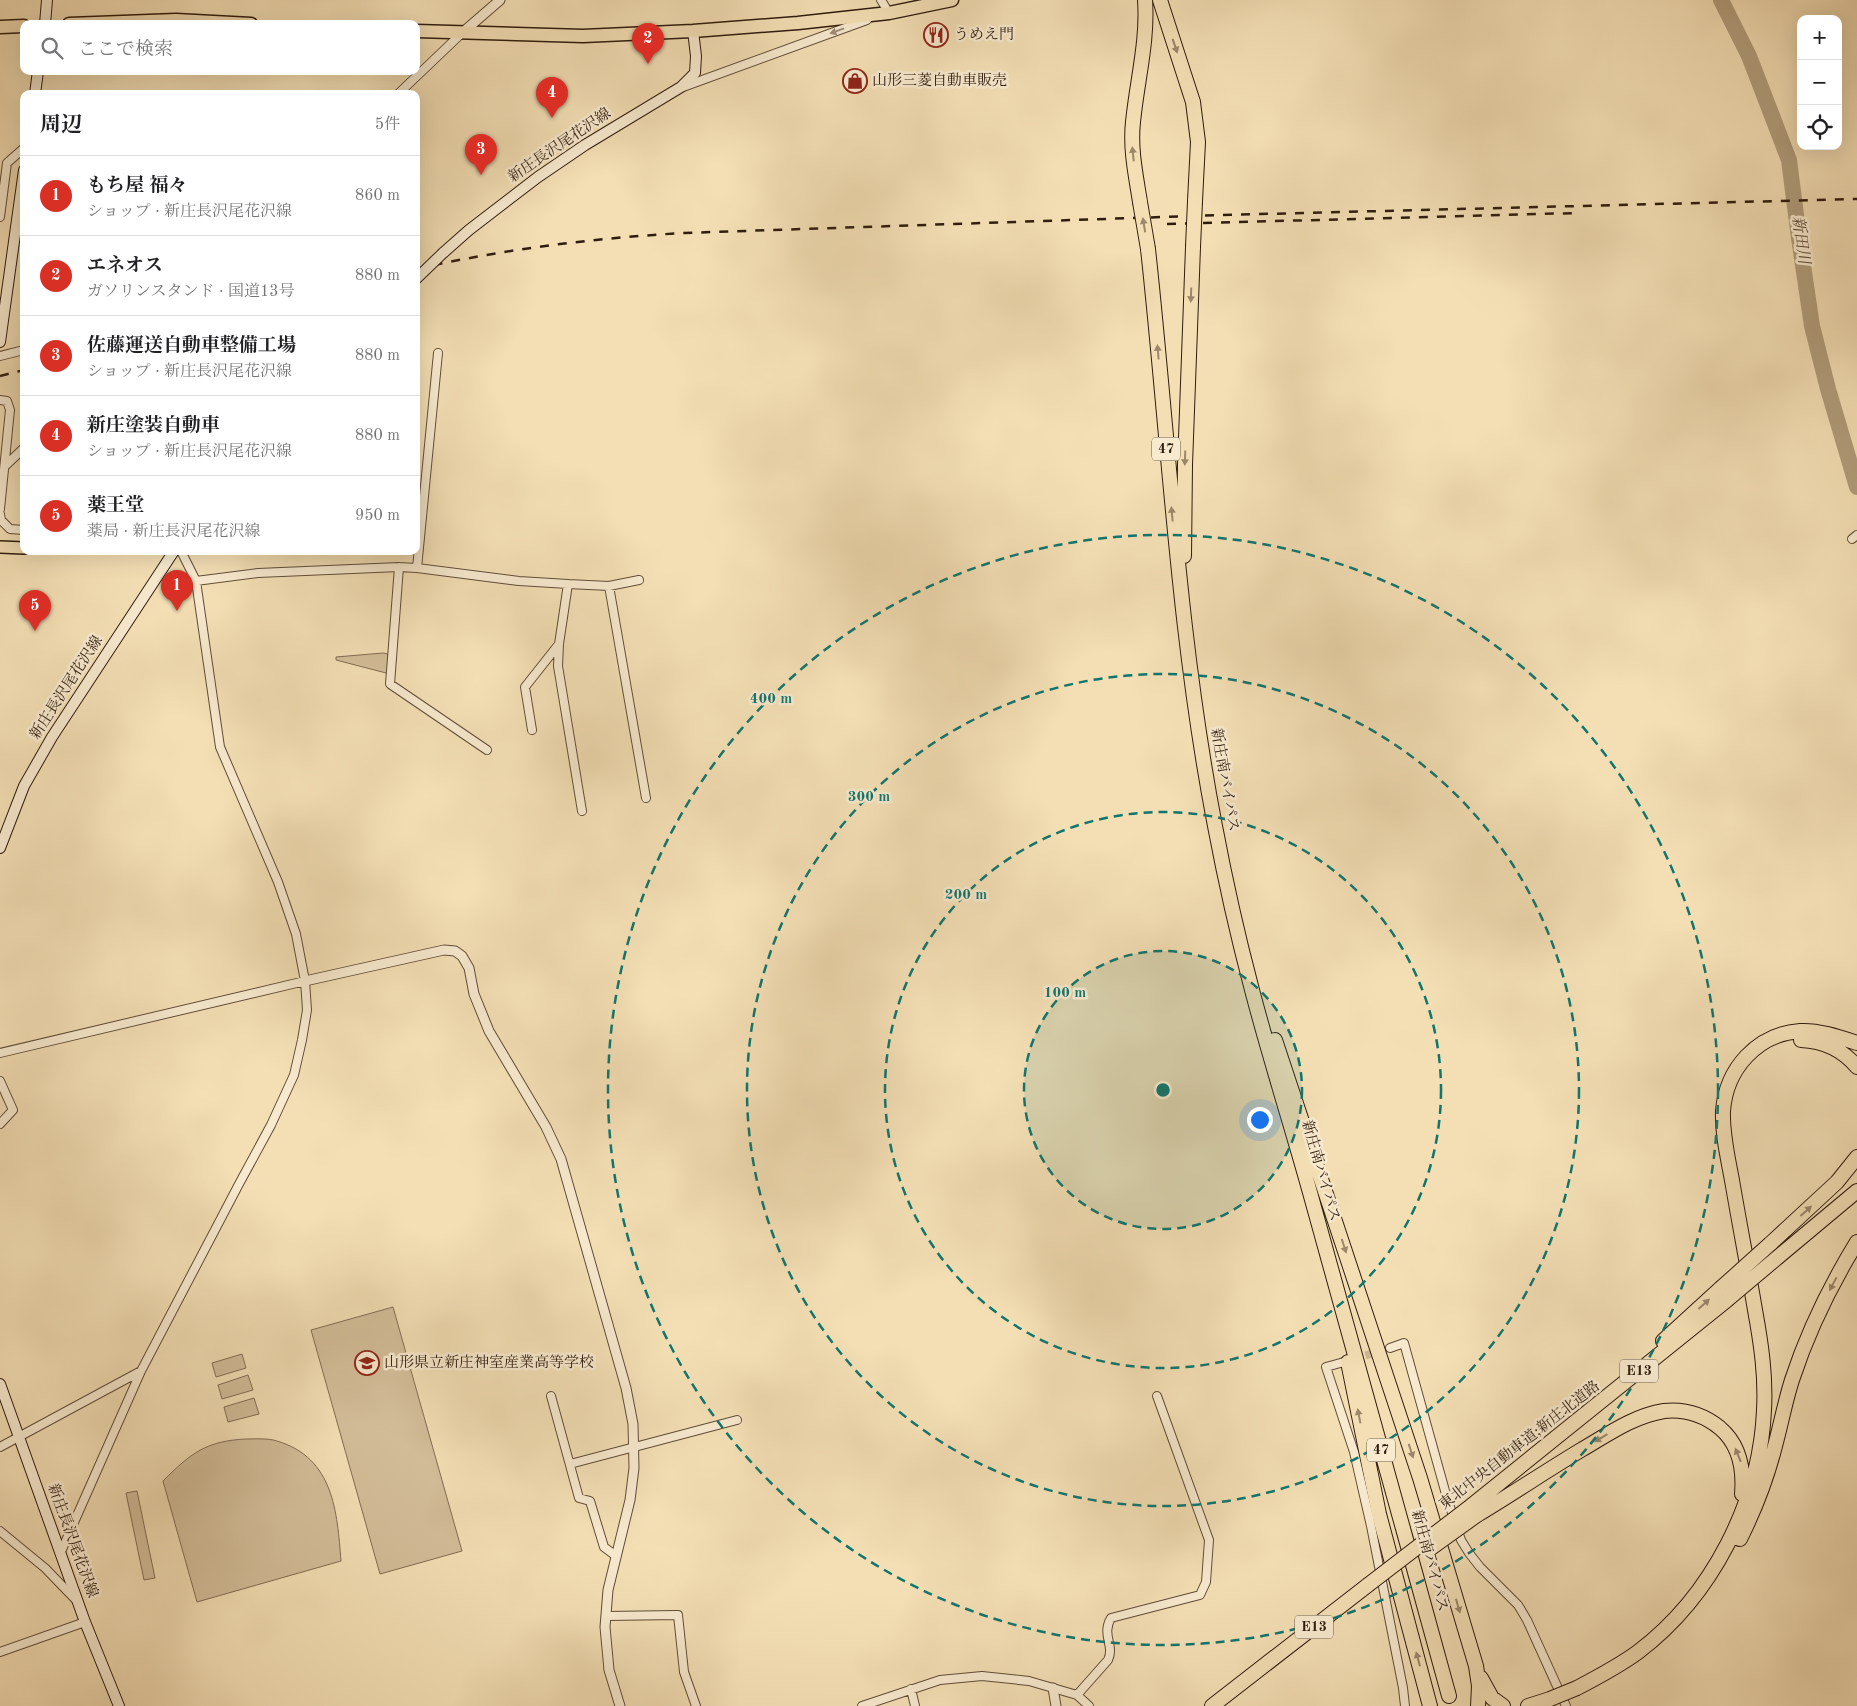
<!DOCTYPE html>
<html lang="ja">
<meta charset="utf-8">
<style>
body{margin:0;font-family:"Old Standard TT","Noto Serif JP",serif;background:#f2f2f2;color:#202124}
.controls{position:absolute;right:15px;top:15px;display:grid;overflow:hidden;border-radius:10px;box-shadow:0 5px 20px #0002}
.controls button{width:45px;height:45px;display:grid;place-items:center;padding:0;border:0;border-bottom:1px solid #e0e0e0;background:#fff;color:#202124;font:25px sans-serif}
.you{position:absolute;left:1259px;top:1119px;width:18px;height:18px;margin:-12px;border:4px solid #fff;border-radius:50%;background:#1a73e8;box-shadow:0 0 0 8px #1a73e833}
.badge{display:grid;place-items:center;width:32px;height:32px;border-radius:50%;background:#d93025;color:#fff;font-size:16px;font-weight:700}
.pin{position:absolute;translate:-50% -41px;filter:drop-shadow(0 1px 2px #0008)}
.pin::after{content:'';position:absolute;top:26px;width:18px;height:15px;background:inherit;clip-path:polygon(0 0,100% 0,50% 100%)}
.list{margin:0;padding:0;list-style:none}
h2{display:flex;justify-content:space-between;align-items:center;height:65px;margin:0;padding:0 20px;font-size:21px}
h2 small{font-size:16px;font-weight:400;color:#757577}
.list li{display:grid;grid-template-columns:32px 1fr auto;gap:15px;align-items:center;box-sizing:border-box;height:80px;padding:0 20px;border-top:1px solid #e0e0e0}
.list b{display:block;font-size:19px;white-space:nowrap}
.list p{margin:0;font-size:16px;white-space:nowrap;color:#757577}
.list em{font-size:16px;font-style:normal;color:#757577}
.icon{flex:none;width:28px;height:28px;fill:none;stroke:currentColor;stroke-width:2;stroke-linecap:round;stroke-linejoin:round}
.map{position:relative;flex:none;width:1857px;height:1706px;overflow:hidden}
.search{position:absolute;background:#fff;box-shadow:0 5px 20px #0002;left:20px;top:20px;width:400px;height:55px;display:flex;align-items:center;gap:12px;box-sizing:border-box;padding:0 18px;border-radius:10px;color:#757577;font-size:19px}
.panel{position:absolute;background:#fff;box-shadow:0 5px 20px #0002;left:20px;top:90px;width:400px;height:465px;border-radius:10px}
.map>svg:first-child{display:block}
</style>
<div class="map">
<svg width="1857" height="1706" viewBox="0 0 1857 1706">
<rect width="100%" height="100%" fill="#f4dfb5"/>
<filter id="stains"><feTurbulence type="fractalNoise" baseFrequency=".004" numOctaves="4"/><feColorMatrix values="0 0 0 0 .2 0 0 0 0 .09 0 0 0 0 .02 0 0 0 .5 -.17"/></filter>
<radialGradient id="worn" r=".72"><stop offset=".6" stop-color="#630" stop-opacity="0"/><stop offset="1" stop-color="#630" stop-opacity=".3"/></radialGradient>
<path fill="#d3be99" stroke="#816d54" d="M383,653L388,654V670L386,673L336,660V657Z
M393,1307L462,1551L380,1574L311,1330Z
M242,1354L246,1368L216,1377L212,1363Z
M248,1375L253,1390L222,1399L218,1385Z
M254,1398L259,1414L228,1422L224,1407Z
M246,1439C256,1439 268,1438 277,1441C334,1458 337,1512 341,1561L197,1602L163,1481C191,1453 206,1441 246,1439Z
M137,1491L155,1578L144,1580L126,1493Z"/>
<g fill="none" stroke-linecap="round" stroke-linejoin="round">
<path stroke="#b19d7c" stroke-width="16" d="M1721,0L1749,56L1789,160L1799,238L1812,326L1828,389L1857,487"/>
<path stroke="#cdb894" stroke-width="8" stroke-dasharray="8 4" stroke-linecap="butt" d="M1354,1359L1390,1348"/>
<defs>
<path id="minor" d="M881,0L889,13
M683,87L867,20
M398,94L462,33
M0,217L7,163L24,148
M0,356L24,350
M0,400L7,401L10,410L0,509
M5,466L24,448
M0,514L1,520L10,529L24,530
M1852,539L1857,535
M399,567L390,684L487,750
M417,568L438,353
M196,581L258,573L399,567L417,568L519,581L568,584L609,586L639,580
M568,584L559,644L558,666L582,811
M609,586L646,798
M532,730L525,687L559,644
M0,1053L305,981
M0,1081L13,1110L0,1124
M1390,1348L1404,1343L1447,1498L1461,1540L1469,1553L1480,1567L1518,1605L1527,1620L1566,1706
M1344,1362L1326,1367L1354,1452L1371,1526L1403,1688L1405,1706
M551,1396L579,1498L590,1501L604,1547L616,1556
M0,1447L141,1371
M570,1464L737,1420
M0,1531L45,1568L75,1599
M60,1554L141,1371L239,1184L271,1125L294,1075L302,1040L307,1010L305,981L296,934L278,882L220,747L196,581L181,551
M606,1616L678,1615L684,1672L696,1706
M0,1652L85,1622
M911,1689L915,1706
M1077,1695L1108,1660C1115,1645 1101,1635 1111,1618L1200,1595L1206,1582L1209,1540L1157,1396
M862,1706L940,1680L982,1676L1029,1681L1077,1695L1089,1706"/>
<path id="tertiary" d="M462,33L500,0
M305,981L444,950L455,951L462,956L469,968L474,994L489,1031L546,1127L561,1159L626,1388L633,1424L634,1468L630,1500L608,1590L605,1627L609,1670L620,1706
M1053,1688L1056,1706"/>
<path id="secondary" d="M45,24L47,0
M35,94L38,71
M443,253L469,230L538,177L585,145L681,87L695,73L696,56L693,31
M0,342L24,170
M0,848L24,786L52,737L174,551
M0,1384L85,1622L119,1706"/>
<path id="primary" d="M0,547L24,548"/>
<path id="trunk" d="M69,24L176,20L251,24
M0,27L24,26
M416,31L583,36L693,31L798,23L889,13L952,0"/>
<path id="motorway" d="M1160,0L1193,102L1198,142L1195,201
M1140,202C1136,176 1130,149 1133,122C1137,81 1148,41 1145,0
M1148,249C1169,441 1178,635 1215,826C1225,879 1237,933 1251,986C1270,1060 1294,1133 1314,1207C1360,1370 1404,1533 1449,1696
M1184,556L1185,465L1193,247
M1275,1040L1420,1478L1476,1666L1479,1686L1478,1706
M1801,1040C1823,1041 1843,1050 1857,1067
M1770,1244L1837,1182L1857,1157
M1778,1257L1857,1191
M1663,1341L1721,1288
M1348,1362L1379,1514L1430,1706
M1471,1506L1727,1300
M1477,1515C1512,1494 1546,1471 1581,1450C1607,1435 1633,1416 1664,1411C1684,1409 1704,1415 1720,1428C1740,1445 1744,1470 1742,1494
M1740,1539C1755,1509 1767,1478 1775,1446C1781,1424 1785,1402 1792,1380C1808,1331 1830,1286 1857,1242
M1481,1678L1492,1698L1503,1706
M1577,1688C1598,1677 1619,1666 1638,1652C1712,1596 1760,1502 1764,1410C1766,1376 1761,1343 1755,1310C1748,1268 1740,1227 1733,1186C1729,1162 1722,1136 1723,1111C1726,1069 1757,1034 1800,1031C1819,1030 1839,1037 1857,1043
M1212,1706L1368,1585
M1528,1706L1550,1699"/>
</defs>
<use href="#minor" stroke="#604d38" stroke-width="10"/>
<use href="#tertiary" stroke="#604d38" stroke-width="11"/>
<use href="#secondary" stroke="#2f1c0e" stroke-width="12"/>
<use href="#primary" stroke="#2f1c0e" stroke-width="14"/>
<use href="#trunk" stroke="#2f1c0e" stroke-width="15"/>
<use href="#motorway" stroke="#2f1c0e" stroke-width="16"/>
<use href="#minor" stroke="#f8eacf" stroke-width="8"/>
<use href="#tertiary" stroke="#f8eacf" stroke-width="9"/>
<use href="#secondary" stroke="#f8eacf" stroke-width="10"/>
<use href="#primary" stroke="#f4dfb5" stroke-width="11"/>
<use href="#trunk" stroke="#f4dfb5" stroke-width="12"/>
<use href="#motorway" stroke="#f4dfb5" stroke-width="14"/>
<path stroke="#2f1c0e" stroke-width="2.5" stroke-dasharray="9 9" stroke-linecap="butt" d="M1167,224L1577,213
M416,269C505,249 594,238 684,233L1223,215L1857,199
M0,376L24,370"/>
<defs>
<path id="secondary-bridge" d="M416,279L443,253"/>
<path id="motorway-bridge" d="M1140,202L1148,249
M1193,247L1195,201
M1721,1288L1770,1244
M1727,1300L1778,1257
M1431,1548L1477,1515
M1368,1585L1471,1506
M1550,1699L1577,1688"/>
</defs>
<use href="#secondary-bridge" stroke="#2f1c0e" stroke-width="12" stroke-linecap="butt"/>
<use href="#motorway-bridge" stroke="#2f1c0e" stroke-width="16" stroke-linecap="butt"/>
<use href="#secondary-bridge" stroke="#f8eacf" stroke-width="10"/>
<use href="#motorway-bridge" stroke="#f4dfb5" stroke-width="14"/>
</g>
<defs><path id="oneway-solid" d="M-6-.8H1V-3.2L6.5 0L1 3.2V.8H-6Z" transform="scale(1.25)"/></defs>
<use fill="#9e8d78" href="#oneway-solid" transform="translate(837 31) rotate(160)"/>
<g fill="#9b876a">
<use href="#oneway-solid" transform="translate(1175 46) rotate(71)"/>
<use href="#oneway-solid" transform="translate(1133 154) rotate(-96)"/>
<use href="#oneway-solid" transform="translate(1144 225) rotate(-99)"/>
<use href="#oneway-solid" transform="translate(1191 295) rotate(92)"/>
<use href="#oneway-solid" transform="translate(1158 352) rotate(-95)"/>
<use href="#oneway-solid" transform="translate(1185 458) rotate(92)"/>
<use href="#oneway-solid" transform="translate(1172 514) rotate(-95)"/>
<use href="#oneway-solid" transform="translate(1806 1211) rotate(-42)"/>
<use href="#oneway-solid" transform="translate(1344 1246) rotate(72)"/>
<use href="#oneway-solid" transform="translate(1833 1284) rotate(118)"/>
<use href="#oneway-solid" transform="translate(1704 1304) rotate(-42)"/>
<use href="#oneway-solid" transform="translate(1359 1416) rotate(-101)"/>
<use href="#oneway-solid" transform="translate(1601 1438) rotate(149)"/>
<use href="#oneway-solid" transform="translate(1411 1451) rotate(72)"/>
<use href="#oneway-solid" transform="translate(1738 1455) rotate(-112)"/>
<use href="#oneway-solid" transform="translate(1458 1606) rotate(74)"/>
<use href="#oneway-solid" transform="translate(1418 1659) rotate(-105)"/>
</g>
<circle cx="1163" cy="1090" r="139" fill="#0f766e" fill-opacity=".12"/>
<g fill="none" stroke="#0f766e" stroke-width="2.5" stroke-dasharray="9 6">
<circle cx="1163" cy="1090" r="139"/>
<circle cx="1163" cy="1090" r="278"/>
<circle cx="1163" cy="1090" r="416"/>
<circle cx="1163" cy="1090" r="555"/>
</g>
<defs>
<symbol id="restaurant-ring" viewBox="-11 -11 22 22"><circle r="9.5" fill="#f8eacf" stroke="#8f2418" stroke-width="1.5"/><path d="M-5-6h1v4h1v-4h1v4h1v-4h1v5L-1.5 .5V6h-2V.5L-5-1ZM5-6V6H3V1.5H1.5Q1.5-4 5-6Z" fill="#8f2418"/></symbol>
<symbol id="shop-ring" viewBox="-11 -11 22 22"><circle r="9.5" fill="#f8eacf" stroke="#8f2418" stroke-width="1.5"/><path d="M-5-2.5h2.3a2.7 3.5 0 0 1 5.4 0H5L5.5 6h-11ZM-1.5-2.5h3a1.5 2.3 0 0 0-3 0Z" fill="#8f2418"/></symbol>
<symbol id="school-ring" viewBox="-11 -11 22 22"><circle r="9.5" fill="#f8eacf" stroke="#8f2418" stroke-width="1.5"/><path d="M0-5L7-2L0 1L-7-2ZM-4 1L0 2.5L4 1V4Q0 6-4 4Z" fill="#8f2418"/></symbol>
</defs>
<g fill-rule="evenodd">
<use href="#restaurant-ring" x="922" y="21" width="28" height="28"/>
<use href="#shop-ring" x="841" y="67" width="28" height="28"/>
<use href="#school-ring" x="353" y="1349" width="28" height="28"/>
</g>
<g text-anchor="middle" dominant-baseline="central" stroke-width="5" stroke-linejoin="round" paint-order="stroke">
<g fill="#f8eacf" stroke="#6b5a48" stroke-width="1">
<rect x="1152" y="437.5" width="28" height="23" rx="4"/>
<rect x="1620" y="1359.5" width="38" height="23" rx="4"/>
<rect x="1367" y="1438.5" width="28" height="23" rx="4"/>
<rect x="1295" y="1615.5" width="38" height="23" rx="4"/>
</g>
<g font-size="14" font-weight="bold" fill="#2f1c0e">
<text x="1166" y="449">47</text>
<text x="1639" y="1371">E13</text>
<text x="1381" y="1450">47</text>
<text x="1314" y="1627">E13</text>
</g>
<g font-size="15" fill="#2f1c0e" stroke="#f8eacf" text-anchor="start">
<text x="954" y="35">うめえ門</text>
<text x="872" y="81">山形三菱自動車販売</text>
<text x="384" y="1363">山形県立新庄神室産業高等学校</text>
</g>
<g font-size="15" fill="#2f1c0e" stroke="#f8eacf">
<text transform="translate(560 146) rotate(-34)">新庄長沢尾花沢線</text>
<text transform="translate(67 688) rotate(-57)">新庄長沢尾花沢線</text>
<text transform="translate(1224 780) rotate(80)">新庄南バイパス</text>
<text transform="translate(1320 1171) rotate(74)">新庄南バイパス</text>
<text transform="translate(1520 1446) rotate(-38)">東北中央自動車道;新庄北道路</text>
<text transform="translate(72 1541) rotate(70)">新庄長沢尾花沢線</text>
<text transform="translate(1429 1561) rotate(75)">新庄南バイパス</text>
</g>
<g font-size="16" font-style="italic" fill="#5c4934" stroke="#f8eacf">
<text transform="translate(1800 240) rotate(82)">新田川</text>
</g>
</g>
<circle cx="1163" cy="1090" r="8" fill="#0f766e" stroke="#f8eacf" stroke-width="2.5"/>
<g font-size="15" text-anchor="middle" font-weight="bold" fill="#0f766e" stroke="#f8eacf" stroke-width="5" stroke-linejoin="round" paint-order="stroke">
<text x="771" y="703">400 m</text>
<text x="869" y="801">300 m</text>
<text x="966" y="899">200 m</text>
<text x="1065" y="997">100 m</text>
</g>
<rect width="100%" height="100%" filter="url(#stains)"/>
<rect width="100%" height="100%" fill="url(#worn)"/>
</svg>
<div class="controls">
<button>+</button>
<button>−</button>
<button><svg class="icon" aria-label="locate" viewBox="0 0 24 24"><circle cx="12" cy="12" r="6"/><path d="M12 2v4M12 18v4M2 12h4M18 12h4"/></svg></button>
</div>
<div class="you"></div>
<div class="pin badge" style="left:177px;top:611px">1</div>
<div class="pin badge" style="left:648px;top:64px">2</div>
<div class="pin badge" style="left:481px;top:175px">3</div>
<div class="pin badge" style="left:552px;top:118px">4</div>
<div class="pin badge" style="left:35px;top:631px">5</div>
<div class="search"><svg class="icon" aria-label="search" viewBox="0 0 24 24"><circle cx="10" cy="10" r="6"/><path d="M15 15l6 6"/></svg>ここで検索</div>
<section class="panel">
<h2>周辺<small>5件</small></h2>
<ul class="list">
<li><span class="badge">1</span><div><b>もち屋 福々</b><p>ショップ · 新庄長沢尾花沢線</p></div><em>860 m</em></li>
<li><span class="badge">2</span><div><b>エネオス</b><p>ガソリンスタンド · 国道13号</p></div><em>880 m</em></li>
<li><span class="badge">3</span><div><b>佐藤運送自動車整備工場</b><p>ショップ · 新庄長沢尾花沢線</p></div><em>880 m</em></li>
<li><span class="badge">4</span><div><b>新庄塗装自動車</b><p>ショップ · 新庄長沢尾花沢線</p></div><em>880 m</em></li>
<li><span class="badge">5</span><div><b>薬王堂</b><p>薬局 · 新庄長沢尾花沢線</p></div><em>950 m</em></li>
</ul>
</section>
</div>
